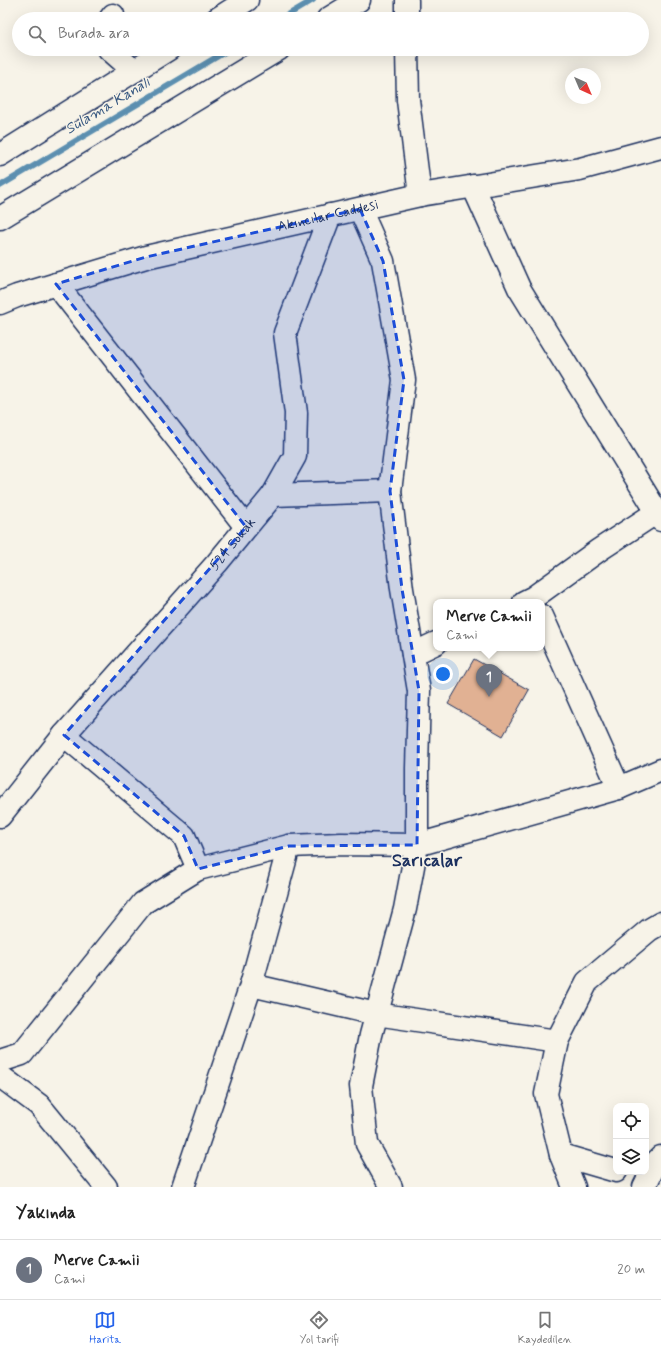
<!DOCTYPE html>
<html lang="tr">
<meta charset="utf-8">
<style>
body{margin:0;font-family:Mynerve,sans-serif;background:#f6f6f6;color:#222}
.controls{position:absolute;right:12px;bottom:12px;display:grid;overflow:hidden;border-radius:8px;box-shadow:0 4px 16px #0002}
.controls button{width:36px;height:36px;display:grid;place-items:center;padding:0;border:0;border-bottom:1px solid #e0e0e0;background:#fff;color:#222;font:20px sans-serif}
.compass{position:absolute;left:565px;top:68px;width:36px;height:36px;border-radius:50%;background:#fff;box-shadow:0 4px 16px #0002;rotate:136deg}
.you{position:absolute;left:443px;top:674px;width:14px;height:14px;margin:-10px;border:3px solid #fff;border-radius:50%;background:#1a73e8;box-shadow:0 0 0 6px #1a73e833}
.badge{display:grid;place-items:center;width:26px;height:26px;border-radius:50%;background:#2563eb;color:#fff;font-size:13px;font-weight:700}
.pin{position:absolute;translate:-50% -33px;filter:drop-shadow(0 1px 2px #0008)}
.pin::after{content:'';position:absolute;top:21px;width:14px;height:12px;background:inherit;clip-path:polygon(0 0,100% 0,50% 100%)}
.popup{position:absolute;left:433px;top:599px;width:112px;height:52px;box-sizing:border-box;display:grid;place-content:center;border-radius:8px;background:#fff;filter:drop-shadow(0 1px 3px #0005);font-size:13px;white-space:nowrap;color:#767676}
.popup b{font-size:15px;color:#222}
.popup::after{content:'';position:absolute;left:50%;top:100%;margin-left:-8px;border:8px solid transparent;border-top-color:#fff}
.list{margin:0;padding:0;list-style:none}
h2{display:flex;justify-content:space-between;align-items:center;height:52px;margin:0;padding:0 16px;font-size:17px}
h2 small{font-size:13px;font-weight:400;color:#767676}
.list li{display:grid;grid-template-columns:26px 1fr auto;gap:12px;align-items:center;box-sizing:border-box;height:60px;padding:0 16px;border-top:1px solid #e0e0e0}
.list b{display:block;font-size:15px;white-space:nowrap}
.list p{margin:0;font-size:13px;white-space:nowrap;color:#767676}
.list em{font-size:13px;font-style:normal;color:#767676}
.icon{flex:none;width:22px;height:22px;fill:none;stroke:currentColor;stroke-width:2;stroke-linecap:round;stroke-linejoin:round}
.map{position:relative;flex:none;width:661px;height:1187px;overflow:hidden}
.search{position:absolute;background:#fff;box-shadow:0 4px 16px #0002;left:12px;right:12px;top:12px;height:44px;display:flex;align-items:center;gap:10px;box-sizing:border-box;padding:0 14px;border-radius:22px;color:#767676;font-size:15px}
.sheet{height:112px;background:#fff}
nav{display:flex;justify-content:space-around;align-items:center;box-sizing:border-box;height:56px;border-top:1px solid #e0e0e0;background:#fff;font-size:11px;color:#767676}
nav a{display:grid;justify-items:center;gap:2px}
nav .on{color:#2563eb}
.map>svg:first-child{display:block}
</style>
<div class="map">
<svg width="661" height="1187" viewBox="0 0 661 1187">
<rect width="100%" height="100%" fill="#f7f3e8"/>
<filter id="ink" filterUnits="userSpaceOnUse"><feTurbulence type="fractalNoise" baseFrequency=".025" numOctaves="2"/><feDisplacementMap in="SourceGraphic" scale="8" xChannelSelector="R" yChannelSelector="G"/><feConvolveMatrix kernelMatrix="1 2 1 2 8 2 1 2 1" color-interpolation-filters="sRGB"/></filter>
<g filter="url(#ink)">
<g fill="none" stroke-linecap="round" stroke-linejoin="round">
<path stroke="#5b8fb0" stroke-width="6" d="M281,19L313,0
M0,186L230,49"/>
</g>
<path fill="#e1b193" stroke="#1b2f5e" d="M474,659L529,690L503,736L448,704Z"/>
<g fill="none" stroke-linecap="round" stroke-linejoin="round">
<defs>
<g id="minor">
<path d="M407,0V19"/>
<path d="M110,19L113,15"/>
<path d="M217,19L247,0"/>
<path d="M328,19L359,0"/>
<path d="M109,49L134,71"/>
<path d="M407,49L408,100L420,195"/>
<path d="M0,155L169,49"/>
<path d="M473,186L519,288L657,512L661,520"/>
<path d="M360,209L383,261L404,380L390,491L402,589L419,691L417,768V845L405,909L371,1035L361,1086L367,1144L391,1187"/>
<path d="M0,218L279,49"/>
<path d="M56,284L246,527"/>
<path id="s1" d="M0,303L17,296L146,257L420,195L580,169L661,147"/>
<path d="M273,495L390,491"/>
<path d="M524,602L534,597L599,550L657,512"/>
<path d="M542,616L619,788"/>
<path d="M413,654L436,643"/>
<path d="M64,735L184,836L198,869"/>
<path id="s2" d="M0,816L64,735L217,563L273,495L295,456L296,413L285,333L330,215"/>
<path d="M251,985L376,1014L557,1041"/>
<path d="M0,1061L22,1054L143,903L198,869L289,846L341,844L417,845L619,788L661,770"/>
<path d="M0,1076L39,1105L106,1187"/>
<path d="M561,1155L616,1171"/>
<path d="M183,1187L251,985L289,846"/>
<path d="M574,1187L561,1155L546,1094L557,1041L587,982L649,930L661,923"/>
<path d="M644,1187L657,1161L661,1157"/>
</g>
</defs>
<use href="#minor" stroke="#1b2f5e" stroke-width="25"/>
<use href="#minor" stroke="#f7f3e8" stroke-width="22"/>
</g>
</g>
<path fill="#1d4ed8" fill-opacity="0.2" stroke="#1d4ed8" stroke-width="3" stroke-dasharray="8 5" stroke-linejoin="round" d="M360,209L383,261L404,380L390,491L402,589L419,691L417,845L289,846L198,869L184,836L64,735L246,527L56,284L146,257Z"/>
<g text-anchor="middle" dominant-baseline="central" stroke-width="3" stroke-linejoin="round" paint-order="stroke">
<g font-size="14" fill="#1b2f5e" stroke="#f7f3e8">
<text stroke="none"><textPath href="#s1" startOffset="340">Akıncılar Caddesi</textPath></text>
<text stroke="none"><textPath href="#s2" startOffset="358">524 Sokak</textPath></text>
</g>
<g font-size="15" font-style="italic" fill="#365780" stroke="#f7f3e8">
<text transform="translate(108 106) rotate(-31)">Sulama Kanalı</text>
</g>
<g font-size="18" font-weight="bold" fill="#1b2f5e" stroke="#f7f3e8">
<text x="427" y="861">Sarıcalar</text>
</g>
</g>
</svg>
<div class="controls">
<button><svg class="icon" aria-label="locate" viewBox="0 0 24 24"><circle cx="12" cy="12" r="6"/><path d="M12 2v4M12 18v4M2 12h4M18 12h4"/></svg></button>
<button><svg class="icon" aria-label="layers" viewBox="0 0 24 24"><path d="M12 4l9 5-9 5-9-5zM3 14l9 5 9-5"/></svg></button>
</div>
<svg class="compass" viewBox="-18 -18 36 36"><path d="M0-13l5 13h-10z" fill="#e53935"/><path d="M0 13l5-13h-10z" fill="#767676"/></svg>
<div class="you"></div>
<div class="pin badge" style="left:489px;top:697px;background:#6b7280">1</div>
<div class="popup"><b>Merve Camii</b>Cami</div>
<div class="search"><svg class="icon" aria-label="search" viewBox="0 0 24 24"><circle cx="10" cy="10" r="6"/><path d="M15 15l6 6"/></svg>Burada ara</div>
</div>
<section class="sheet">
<h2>Yakında<small></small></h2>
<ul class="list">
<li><span class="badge" style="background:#6b7280">1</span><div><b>Merve Camii</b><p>Cami</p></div><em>20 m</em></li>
</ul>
</section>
<nav>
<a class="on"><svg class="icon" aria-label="map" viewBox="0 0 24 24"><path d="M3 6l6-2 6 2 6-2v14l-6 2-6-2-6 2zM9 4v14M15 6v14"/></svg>Harita</a>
<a><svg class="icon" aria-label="directions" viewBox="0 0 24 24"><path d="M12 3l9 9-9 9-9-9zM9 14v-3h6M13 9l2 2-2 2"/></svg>Yol tarifi</a>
<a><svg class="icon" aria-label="saved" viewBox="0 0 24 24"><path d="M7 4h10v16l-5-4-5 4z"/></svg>Kaydedilen</a>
</nav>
